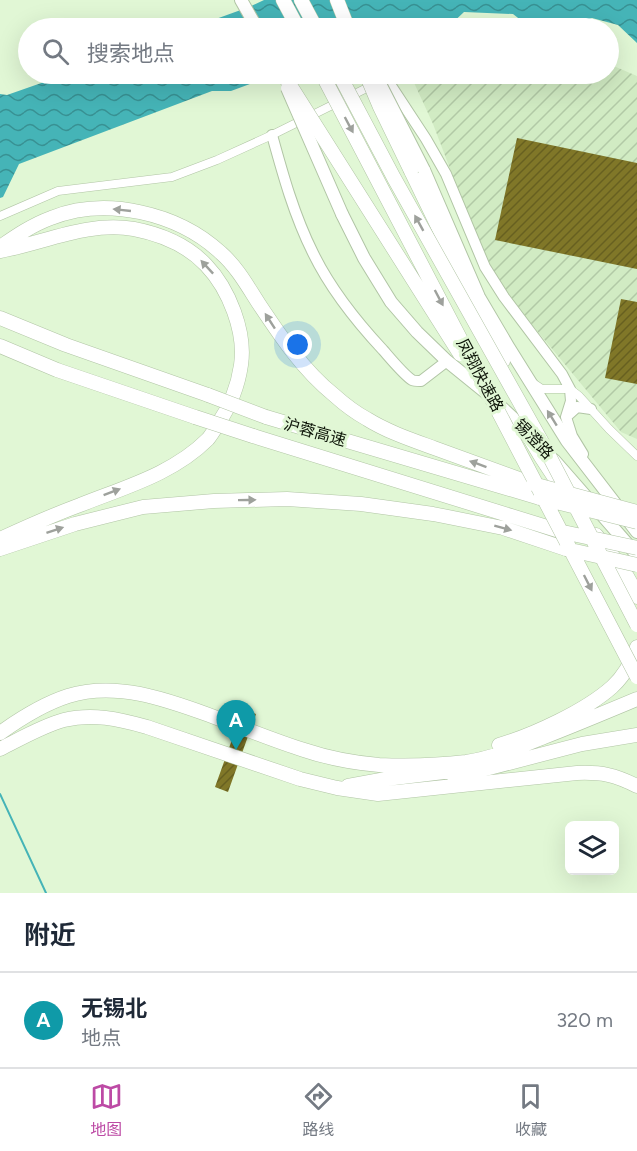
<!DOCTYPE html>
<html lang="zh">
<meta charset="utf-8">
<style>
body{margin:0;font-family:Figtree,"Noto Sans SC",sans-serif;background:#f2f2f3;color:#1f2937}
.controls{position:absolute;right:18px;bottom:18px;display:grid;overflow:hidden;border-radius:9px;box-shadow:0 6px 24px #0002}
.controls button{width:54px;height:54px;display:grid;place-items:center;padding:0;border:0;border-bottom:2px solid #e0e1e3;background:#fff;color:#1f2937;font:30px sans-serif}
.you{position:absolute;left:298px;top:345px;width:21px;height:21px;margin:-15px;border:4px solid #fff;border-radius:50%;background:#1a73e8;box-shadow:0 0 0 9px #1a73e833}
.badge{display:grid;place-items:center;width:39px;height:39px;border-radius:50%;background:#bd4aa5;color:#fff;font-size:20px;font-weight:700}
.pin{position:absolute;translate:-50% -50px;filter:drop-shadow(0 2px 3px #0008)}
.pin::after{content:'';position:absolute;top:32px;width:21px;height:18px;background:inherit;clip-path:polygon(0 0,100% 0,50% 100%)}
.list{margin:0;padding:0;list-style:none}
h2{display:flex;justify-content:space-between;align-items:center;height:78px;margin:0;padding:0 24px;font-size:26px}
h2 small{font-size:20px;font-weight:400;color:#747a83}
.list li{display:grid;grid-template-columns:39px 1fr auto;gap:18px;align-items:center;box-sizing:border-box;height:96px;padding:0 24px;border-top:2px solid #e0e1e3}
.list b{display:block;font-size:22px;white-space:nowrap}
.list p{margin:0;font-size:20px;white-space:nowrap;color:#747a83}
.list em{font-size:20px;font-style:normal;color:#747a83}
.icon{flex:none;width:33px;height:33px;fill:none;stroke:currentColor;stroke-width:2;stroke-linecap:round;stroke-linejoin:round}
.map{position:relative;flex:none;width:637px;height:893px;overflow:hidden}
.search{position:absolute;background:#fff;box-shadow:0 6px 24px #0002;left:18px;right:18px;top:18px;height:66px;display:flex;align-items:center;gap:15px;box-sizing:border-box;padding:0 21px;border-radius:33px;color:#747a83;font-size:22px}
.sheet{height:174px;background:#fff}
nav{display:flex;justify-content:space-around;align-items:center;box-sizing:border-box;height:84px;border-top:2px solid #e0e1e3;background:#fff;font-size:16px;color:#747a83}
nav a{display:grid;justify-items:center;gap:3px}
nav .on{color:#bd4aa5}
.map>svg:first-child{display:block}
</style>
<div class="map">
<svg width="637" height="893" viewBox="0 0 637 893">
<defs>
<pattern id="industrial-furrows" width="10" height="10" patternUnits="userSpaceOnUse" patternTransform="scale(1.5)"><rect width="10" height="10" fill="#d1ebc3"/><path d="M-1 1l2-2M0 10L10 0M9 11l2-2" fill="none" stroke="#b2c9a6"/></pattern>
<pattern id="water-waves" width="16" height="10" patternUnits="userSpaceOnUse" patternTransform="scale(1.5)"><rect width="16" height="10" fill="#45b4b7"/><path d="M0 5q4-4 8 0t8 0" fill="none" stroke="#389193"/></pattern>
<pattern id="building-hatch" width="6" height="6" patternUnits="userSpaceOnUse" patternTransform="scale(1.5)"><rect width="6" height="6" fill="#807728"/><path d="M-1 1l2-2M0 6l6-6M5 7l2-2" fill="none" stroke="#676020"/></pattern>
</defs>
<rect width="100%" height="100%" fill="#e1f7d5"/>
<path fill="url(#industrial-furrows)" d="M609,67H616L637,76V439L621,432L509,297L484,258L433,124L410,74H608Z"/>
<path fill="url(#water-waves)" d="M264,0H637V43L618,25L592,18L558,28H539L527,25L513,14L464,12L447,28H191L249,7Z
M67,74H277L231,91H212L19,164L3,197L0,198V94L7,95Z"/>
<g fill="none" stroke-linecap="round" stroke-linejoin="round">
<path stroke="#45b4b7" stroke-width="2" d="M0,794L46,893"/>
</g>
<path fill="url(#building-hatch)" d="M517,138L637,163V269L495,240Z
M621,299L637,302V384L605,378Z
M243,709L256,714L228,792L215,787Z"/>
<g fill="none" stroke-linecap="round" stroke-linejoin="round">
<defs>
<path id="street" d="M0,216L58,191L172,177L217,160L272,135L395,74
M533,383L542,389H570L579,396L609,429L637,456"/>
<path id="secondary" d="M386,78L426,139L446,174L485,267L504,297L562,374L570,389L571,401L566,417
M272,135C283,175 294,215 313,253C330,288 356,321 383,350C390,358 404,375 412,380C414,381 419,381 421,381L447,361
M583,454L572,436L566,417L577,407L591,409"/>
<path id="primary" d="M241,0L257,28
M424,170L479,297L509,348L567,441L637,532
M342,214L364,258L391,302L417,332L447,361L484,391L528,432
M554,460L637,555"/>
<path id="highway" d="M283,0L298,28
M301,0L316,28
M337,0L348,28
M411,171L503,361
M0,247C16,236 32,225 51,218C106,196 178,213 221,253C237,267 248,287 259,304C281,337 303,370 334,395C344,404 356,413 367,419C388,432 412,440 434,448C467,460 500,472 533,484
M0,251C44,243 88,221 134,229C160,234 187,245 206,265C229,289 246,332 241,365C238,386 230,406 218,424C215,429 212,434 208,439C173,474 125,487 80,505C53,515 26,527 0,539
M0,318L66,345L208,395
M0,346L57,370L195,417
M266,417L540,498
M523,427L541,457L558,483
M253,436L563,532
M596,535C611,554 629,574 637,597
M0,549L75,524L143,507L214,501L287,499L361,504L433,514L503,528L566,549
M0,733C21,718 43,704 68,696C115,681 165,699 209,715C241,727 272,740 304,750C328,758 354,763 379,765C404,766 441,765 466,762C493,758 519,747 544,737C575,725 606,712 637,699
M499,745C533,735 585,711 612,687C623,677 632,661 637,647
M0,749C20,739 42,726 64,720C92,713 119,719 147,727L300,779L337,788L378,794L577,773C602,772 615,775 637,786
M452,774L470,773L582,744L637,735
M348,786L386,779L460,770"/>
</defs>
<use href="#street" stroke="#b1c5a5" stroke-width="9"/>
<use href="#secondary" stroke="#b1c5a5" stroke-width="12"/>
<use href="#primary" stroke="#b1c5a5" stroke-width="14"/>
<use href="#highway" stroke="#b1c5a5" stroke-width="15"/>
<use href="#street" stroke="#fff" stroke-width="8"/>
<use href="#secondary" stroke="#fff" stroke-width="10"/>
<use href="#primary" stroke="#fff" stroke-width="12"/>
<use href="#highway" stroke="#fff" stroke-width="14"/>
<defs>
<path id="primary-bridge" d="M375,74L424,170
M287,88L342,214"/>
<path id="highway-bridge" d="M283,74L460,354
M322,74L637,677
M339,74L394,178L543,444L637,625
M366,74L380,107L411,171
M208,395L266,417
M195,417L253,436
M533,484L637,512
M540,498L637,522
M563,532L637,548
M566,549L637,565"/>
</defs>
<use href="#primary-bridge" stroke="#b1c5a5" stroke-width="14" stroke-linecap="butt"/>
<use href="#highway-bridge" stroke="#b1c5a5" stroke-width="15" stroke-linecap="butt"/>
<use href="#primary-bridge" stroke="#fff" stroke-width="12"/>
<use href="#highway-bridge" stroke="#fff" stroke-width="14"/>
</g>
<defs><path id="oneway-solid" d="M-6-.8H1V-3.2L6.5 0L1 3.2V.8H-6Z" transform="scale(1.5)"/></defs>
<g fill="#9ea19c">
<use href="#oneway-solid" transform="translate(349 125) rotate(62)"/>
<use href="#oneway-solid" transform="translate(122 210) rotate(-174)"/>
<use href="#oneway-solid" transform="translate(419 223) rotate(-119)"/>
<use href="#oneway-solid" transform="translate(207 267) rotate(-133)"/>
<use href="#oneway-solid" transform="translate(439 298) rotate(62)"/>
<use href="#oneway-solid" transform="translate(270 321) rotate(-123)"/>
<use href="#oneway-solid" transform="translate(552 418) rotate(-122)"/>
<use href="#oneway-solid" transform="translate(478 464) rotate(-160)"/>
<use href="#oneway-solid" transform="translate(112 492) rotate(-21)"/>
<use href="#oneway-solid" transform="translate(247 500) rotate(-1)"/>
<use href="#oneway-solid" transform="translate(503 528) rotate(15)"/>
<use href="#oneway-solid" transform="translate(55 530) rotate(-18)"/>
<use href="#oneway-solid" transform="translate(588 583) rotate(63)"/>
</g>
<g text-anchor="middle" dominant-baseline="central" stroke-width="6" stroke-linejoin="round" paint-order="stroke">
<g font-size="16" fill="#0d1408" stroke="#e1f7d5">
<text transform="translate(480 375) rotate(62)">凤翔快速路</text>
<text transform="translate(315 432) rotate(16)">沪蓉高速</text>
<text transform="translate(534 439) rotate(46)">锡澄路</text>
</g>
</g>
</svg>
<div class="controls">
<button><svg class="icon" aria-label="layers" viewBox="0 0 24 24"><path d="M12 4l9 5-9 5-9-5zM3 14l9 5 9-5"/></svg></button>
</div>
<div class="you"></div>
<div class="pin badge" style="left:236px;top:750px;background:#0f9aa8">A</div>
<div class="search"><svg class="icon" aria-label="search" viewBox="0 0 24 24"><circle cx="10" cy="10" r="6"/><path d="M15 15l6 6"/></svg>搜索地点</div>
</div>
<section class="sheet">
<h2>附近<small></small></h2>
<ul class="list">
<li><span class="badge" style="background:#0f9aa8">A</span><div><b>无锡北</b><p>地点</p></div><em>320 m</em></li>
</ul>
</section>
<nav>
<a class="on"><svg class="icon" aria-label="map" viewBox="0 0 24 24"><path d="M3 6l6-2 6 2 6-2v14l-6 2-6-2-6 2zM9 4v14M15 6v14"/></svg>地图</a>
<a><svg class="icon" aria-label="directions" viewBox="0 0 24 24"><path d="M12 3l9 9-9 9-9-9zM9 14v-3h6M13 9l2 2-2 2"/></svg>路线</a>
<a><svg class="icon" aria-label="saved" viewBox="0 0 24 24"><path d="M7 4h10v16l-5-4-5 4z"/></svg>收藏</a>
</nav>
